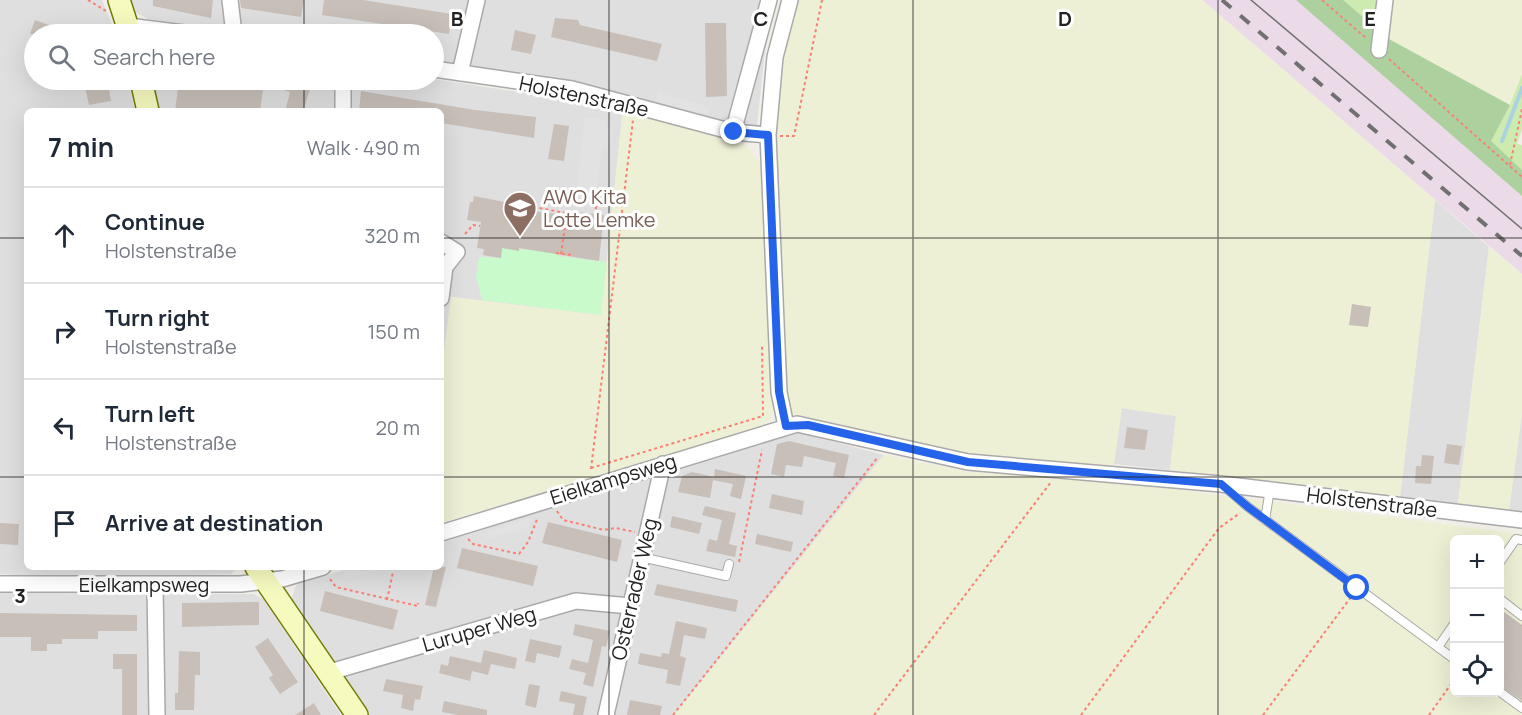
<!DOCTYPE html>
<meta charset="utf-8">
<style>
body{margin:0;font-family:Manrope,sans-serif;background:#f6f6f7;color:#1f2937}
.controls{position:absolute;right:18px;bottom:18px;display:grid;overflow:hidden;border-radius:9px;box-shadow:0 6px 24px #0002}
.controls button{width:54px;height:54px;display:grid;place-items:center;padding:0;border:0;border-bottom:2px solid #e0e1e3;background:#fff;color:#1f2937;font:30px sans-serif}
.stop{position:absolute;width:18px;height:18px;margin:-14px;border:4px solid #2563eb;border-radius:50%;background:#fff}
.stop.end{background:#2563eb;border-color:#fff;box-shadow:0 2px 6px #0008}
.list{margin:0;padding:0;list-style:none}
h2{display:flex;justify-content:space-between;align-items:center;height:78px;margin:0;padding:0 24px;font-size:26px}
h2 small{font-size:20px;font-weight:400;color:#747a83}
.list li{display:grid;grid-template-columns:39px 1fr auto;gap:18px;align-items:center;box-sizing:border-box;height:96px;padding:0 24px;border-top:2px solid #e0e1e3}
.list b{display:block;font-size:22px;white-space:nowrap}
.list p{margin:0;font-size:20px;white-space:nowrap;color:#747a83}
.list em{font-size:20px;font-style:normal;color:#747a83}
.icon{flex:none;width:33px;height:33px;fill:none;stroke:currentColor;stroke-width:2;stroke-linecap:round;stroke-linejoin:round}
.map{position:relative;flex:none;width:1522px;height:715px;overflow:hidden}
.search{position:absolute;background:#fff;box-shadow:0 6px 24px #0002;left:24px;top:24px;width:420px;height:66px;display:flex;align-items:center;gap:15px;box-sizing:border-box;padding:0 21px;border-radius:33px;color:#747a83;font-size:22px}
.panel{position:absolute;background:#fff;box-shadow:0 6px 24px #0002;left:24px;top:108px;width:420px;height:462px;border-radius:9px}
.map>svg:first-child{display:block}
</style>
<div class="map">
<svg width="1522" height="715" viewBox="0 0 1522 715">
<rect width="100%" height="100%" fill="#f2efe9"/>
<path fill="#e0dfdf" d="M0,0H102L116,34H34V80H128L135,111H27V567H239L231,574L72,578L0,574Z
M131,0H776L765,50L757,126L748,131L572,81L434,61V34H253L148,19L135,12Z
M434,79L623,108L601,315L452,297L441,374V111H155L148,80Z
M1435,200L1489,247L1458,504L1400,497Z
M1121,408L1176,416L1170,470L1114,464Z
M1522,413V512L1509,510Z
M797,432L884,455L674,715H368L289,604L297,584L355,567H441V541Z
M0,593L253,594L263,599L341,715H0Z"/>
<path fill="#ebdbe8" d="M1202,0H1296L1332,29L1522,196V274Z"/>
<path fill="#eef0d5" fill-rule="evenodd" d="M790,0H1202L1435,200L1400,497L1170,470L1176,416L1122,408L1114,464L1060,470L786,426L768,135Z
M1394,0H1522V74L1510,105L1389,39Z
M623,108L747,146L765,168L773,405L770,419L758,428L441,523V374L451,297L601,315Z
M1489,247L1522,274V413L1509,510L1458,504Z
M884,455L968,472L1133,484L1522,534V715H674ZM1454,540H1500V692H1454Z"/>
<path fill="#cdebb0" d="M1343,0H1379L1375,29Z
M1522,74V129L1517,144L1522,145V170L1490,141L1510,105Z"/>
<path fill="#add19e" d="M1296,0H1343L1389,39L1510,105L1491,141L1522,170V196Z"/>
<path fill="#c8facc" d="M502,248L560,252L559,256L606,262L601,315L482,300L476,276L479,257L501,258Z"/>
<path fill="#e2e2e2" d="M658,92L708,107L705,119L655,105Z
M585,117L606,120L605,128L613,129L610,148L602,147L595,205L575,202Z
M531,518L528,528L485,539L488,531Z
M359,567H387L343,580L345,571Z"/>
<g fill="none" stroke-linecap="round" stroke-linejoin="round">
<path stroke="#aad3df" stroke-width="4" d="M1502,141L1522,88"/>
</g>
<path fill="#c7bfb8" d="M153,0H213L211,18L153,6Z
M240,0H304L301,17L241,8Z
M324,0H363L452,14L449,34L322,15Z
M555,18L578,20L580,25L662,44L657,61L551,37Z
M35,20L71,33V34H30Z
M705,23H726L727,96L706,97Z
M515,30L536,35L531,54L511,50Z
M179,80H313L303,111L286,108L290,92L264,84L260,111H175Z
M108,83L111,101L89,105L85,87Z
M361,91L475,110L536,117L534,138L441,123V111H359Z
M554,124L569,126L564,161L548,159Z
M474,196L509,203L508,205L530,211L576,216V212L604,215L599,261L519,248V251L502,248L501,258L483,255L484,249L477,248L481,222L467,220L470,202H473Z
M1352,304L1371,307L1368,327L1349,325Z
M1127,427L1148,430L1145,450L1124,448Z
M789,441L849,455L844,478L833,476L836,463L804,456L802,467L786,465L784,477L771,474L777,444Z
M1447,444L1462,446L1459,465L1444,463Z
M1422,455L1434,456L1431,484L1415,483L1416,466H1421Z
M715,469L746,476L741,499L730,496L733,484L713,480L710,498L678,492L682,476L692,472L714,477Z
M772,494L804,501L802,515L769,508Z
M705,506L736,513L729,544L737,546L735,557L706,551L709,539L717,541L722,520L702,515Z
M672,516L702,523L699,534L670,527Z
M548,522L622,540L617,562L542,543Z
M0,523L19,524L18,545L0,544Z
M757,534L793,542L791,552L755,544Z
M462,548L538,566L533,586L457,568Z
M434,567H446L436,607L425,605Z
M657,584L738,600L736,612L654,595Z
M325,591L398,610L393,630L320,611Z
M259,602V625L182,627V603Z
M1500,609L1522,625V701L1500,686Z
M0,613L137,615V631H98V639H62V644H47V651H31V637H0Z
M676,621L707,628L705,639L684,635L680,656L686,658L680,686L666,683L668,670L638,664L640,653L661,657L662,653L669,654Z
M575,624L610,631L606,647L602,646L593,687L583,684L586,673L569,669L572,659L588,663L593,640L573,635Z
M268,638L298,682L280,694L269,678L273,675L255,647Z
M530,639L562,646L559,658L537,653L535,663L525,661Z
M484,650L517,658L515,669L491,664L488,675L472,671L470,681L439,673L441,664L448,666L450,656L481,663Z
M179,651L200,652V675H195L194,710H175V693H178Z
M113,654H137V715H122V669H113Z
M386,679L423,686L420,700L415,699L413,711L401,708L403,695L383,691Z
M529,684L540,686L536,708L525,705Z
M561,691L587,697L583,715H573L575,704L559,701Z
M630,700L662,706L660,715H627Z
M444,701L487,710V715H458L442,712Z
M314,703L321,715H295Z"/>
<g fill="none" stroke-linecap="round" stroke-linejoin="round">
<defs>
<path id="lane" d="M1225,487L1248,507L1454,659
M1265,520L1270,489
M641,557L726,576L729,564
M1500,562L1516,539L1522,540
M1500,599L1522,616
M1438,647L1454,624
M1500,692L1522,708"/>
<path id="street" d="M230,0L234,34
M128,26L192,34
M1379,50L1385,0
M434,69L572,89L733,132L768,135
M460,73L477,0
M343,80V111
M733,132L769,0
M441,242L457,252L445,267L441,298
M786,426L779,392L768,135L775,57L790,0
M441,533L797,424L968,462L1221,484L1522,520
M0,584H241L282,579L323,567
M155,585L157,715
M330,672L576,601L630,606
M606,715L663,464"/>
<path id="secondary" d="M119,0L130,34
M141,80L148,111
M256,567L357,715"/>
</defs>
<use href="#lane" stroke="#a9a9a9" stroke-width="10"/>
<use href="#street" stroke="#a9a9a9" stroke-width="18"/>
<use href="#secondary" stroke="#707d05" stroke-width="24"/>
<path stroke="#fa8072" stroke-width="2" stroke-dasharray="3 3" stroke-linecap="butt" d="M88,0L106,11
M1322,0L1367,39
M1389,59L1522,177
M780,136H794L822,0
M1510,165L1522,109
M513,206V203L576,215
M595,215L597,200
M465,234L473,225L480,226
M556,253L571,255
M561,254L567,213
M591,468L763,416L762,344
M591,469L633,120
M557,511L563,520L604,530L616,528L635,532
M468,539L473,544L519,554L528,542L538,517
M739,562L762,450
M330,579L336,587L418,606V603
M387,600L393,572
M673,715L878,457
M874,715L1051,482
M1081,715L1219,528L1240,513
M1263,715L1351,597
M1429,715L1454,680"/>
<use href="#lane" stroke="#fff" stroke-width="8"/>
<use href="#street" stroke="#fff" stroke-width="15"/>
<use href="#secondary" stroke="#f7fabf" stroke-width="21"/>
<path stroke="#707070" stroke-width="1.5" d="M1251,0L1522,229"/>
<path stroke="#707070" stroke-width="4" stroke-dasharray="12 12" stroke-linecap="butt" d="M1222,0L1522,256"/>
</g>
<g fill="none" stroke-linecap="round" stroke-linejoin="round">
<path stroke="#2563eb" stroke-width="8" d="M734,132L768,135L779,392L786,426L808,425L968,462L1221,484L1248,507L1357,588"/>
</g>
<path fill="none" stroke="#222" stroke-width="1.5" stroke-opacity="0.55" d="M304,0V34M609,0V715M913,0V715M1218,0V715M304,80V111M0,238H27M441,238H1522M0,477H27M441,477H1522M304,567V715"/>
<defs>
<symbol id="school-pin" viewBox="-11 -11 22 30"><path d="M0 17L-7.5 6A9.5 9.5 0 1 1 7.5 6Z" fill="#8d6e63" stroke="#fff"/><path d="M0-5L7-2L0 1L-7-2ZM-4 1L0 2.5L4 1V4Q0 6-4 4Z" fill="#fff"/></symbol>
</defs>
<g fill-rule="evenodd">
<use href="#school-pin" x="501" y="189" width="38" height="52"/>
</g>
<g text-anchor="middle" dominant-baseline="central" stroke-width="6" stroke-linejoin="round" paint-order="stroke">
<g font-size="20" fill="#222" stroke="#fff">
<text transform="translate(584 96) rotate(12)">Holstenstraße</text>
<text transform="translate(613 479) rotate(-17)">Eielkampsweg</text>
<text transform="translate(1372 502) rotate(7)">Holstenstraße</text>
<text x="144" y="584">Eielkampsweg</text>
<text transform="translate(634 589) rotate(-77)">Osterrader Weg</text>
<text transform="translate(479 629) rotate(-16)">Luruper Weg</text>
</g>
<g font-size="20" fill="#785e54" stroke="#fff" text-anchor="start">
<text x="543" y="196">AWO Kita<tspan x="543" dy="23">Lotte Lemke</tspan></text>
</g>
</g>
<g font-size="20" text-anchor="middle" font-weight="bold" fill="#222" stroke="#fff" stroke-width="6" stroke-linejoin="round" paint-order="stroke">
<text x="457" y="26">B</text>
<text x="761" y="26">C</text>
<text x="1065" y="26">D</text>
<text x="1370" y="26">E</text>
<text x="20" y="603">3</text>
</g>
</svg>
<div class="controls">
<button>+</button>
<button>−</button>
<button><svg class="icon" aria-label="locate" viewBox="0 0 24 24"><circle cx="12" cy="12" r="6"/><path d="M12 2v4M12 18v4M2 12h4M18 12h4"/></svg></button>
</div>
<div class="stop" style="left:1357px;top:588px"></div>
<div class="stop end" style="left:734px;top:132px"></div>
<div class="search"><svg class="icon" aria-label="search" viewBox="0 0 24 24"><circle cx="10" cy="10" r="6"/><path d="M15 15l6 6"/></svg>Search here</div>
<section class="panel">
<h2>7 min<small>Walk · 490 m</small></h2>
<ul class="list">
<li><svg class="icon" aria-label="ahead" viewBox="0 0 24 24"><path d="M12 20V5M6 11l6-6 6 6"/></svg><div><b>Continue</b><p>Holstenstraße</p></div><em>320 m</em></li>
<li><svg class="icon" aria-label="right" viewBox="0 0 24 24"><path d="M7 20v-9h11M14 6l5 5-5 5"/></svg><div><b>Turn right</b><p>Holstenstraße</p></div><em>150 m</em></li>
<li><svg class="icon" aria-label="left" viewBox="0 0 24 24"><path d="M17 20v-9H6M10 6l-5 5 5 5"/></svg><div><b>Turn left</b><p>Holstenstraße</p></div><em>20 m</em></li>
<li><svg class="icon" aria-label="arrive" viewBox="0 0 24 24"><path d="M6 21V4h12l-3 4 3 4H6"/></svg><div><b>Arrive at destination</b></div></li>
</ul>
</section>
</div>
